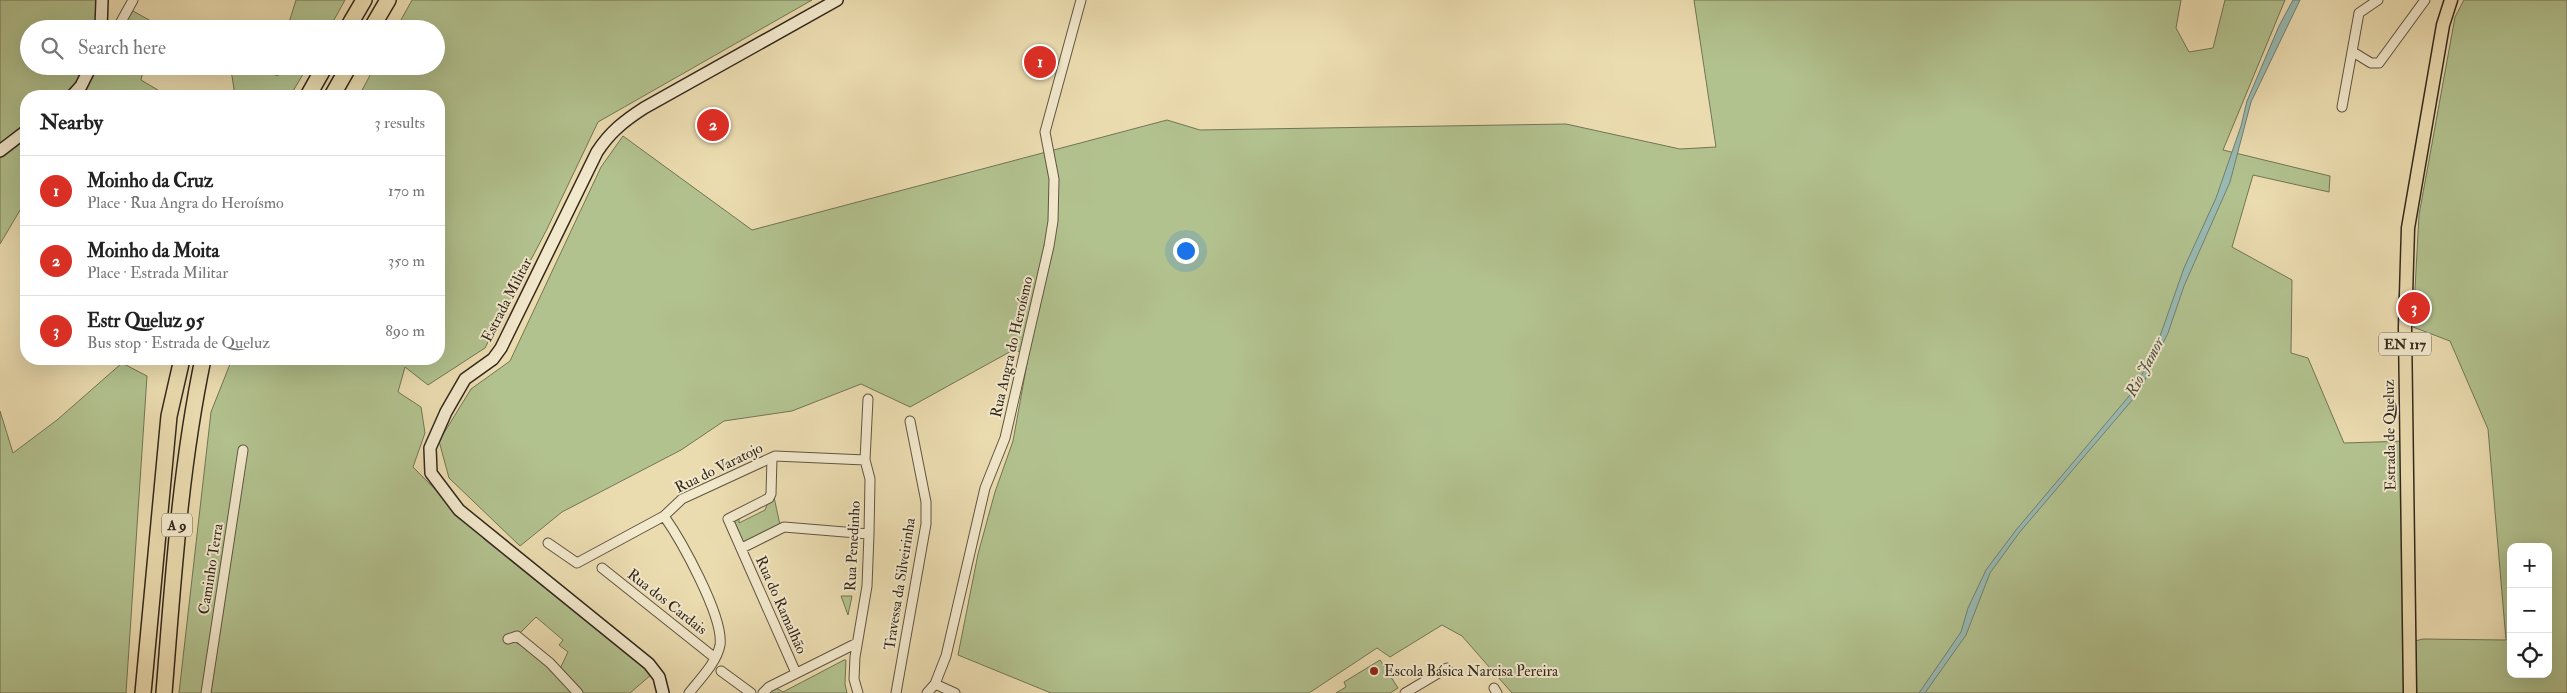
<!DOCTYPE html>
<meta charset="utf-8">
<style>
body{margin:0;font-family:"IM FELL Double Pica",serif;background:#f6f6f6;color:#222}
.controls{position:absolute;right:15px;bottom:15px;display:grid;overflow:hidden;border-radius:10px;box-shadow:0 5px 20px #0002}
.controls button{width:45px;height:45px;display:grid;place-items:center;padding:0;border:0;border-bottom:1px solid #e0e0e0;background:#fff;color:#222;font:25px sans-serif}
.you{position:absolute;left:1185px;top:250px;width:18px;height:18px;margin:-12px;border:4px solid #fff;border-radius:50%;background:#1a73e8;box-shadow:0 0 0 8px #1a73e833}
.badge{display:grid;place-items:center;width:32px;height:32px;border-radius:50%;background:#d93025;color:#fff;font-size:16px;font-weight:700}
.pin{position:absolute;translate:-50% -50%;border:2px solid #fff;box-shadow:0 1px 5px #0006}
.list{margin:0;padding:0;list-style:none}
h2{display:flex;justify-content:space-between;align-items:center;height:65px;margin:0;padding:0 20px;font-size:21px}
h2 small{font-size:16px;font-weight:400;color:#767676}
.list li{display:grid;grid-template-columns:32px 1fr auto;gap:15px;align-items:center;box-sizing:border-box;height:70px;padding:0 20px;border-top:1px solid #e0e0e0}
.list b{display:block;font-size:19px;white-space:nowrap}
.list p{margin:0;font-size:16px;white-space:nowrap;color:#767676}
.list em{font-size:16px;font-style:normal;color:#767676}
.icon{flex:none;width:28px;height:28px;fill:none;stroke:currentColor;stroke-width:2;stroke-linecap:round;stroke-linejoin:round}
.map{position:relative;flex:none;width:2567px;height:693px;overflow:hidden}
.search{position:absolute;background:#fff;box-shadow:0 5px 20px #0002;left:20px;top:20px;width:425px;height:55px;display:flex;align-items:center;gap:12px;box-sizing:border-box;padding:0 18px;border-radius:28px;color:#767676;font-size:19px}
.panel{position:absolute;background:#fff;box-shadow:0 5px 20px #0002;left:20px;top:90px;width:425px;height:275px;border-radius:20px}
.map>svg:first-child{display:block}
</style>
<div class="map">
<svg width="2567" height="693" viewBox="0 0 2567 693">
<rect width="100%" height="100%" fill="#ebdcb0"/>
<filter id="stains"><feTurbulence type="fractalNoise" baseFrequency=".004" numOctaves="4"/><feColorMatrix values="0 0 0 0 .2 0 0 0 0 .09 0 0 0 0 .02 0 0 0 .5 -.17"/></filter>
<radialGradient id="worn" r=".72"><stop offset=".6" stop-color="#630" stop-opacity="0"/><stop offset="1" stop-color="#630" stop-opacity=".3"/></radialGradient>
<path fill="#b2c28f" stroke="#727556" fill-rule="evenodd" d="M0,0H102L101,29H29V66H144L141,80L168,96H26V200L0,244Z
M296,0H345L329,29H287Z
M412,0H812L598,122L547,229L485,348L428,385L405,367L398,392L421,407L425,433L413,467L485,540L652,674L630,693H179L211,412L232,359H439V96H359L375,66H436V29H396ZM536,617L563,640L559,645L568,652L558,673L543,657L509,639L517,636Z
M1694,0H2181L2176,28L2189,52L2213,48L2225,0H2285L2223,150L2330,176L2329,192L2253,175L2232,247L2292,280L2291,353L2308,358L2344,443L2407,441L2411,642L2423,639L2506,640L2488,429L2450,341L2413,327L2419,215L2455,17L2464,0H2567V693H1512L1462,636L1442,625L1390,657L1377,648L1309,693H1051L958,655L978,554L995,492L1013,441L1028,358L1015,349L910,407L861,384L792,411L724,421L681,450L562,512L520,546L449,478L439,441L471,389L510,361L601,167L623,136L752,230L1167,120L1200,130L1566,124L1680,149L1716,147ZM2511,547H2548V674H2511Z
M133,11L158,25L156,29H118Z
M228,66L257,68L278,76L280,66H308L290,96H235L232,76Z
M122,363L147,376L126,693H0V411L13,453L57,420Z
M774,497L780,525L743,542L734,520L739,517V523L765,510L768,502Z
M841,596H852L848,615Z
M844,660H846L845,684L847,693H767L776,688L783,692Z
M1380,660L1398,688L1390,693H1336L1346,687L1344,682Z"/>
<path fill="#99bab2" stroke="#708076" d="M2293,0H2300L2251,102L2230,182L2184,286L2168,333L2139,392L2019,533L1990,573L1966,635L1925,693H1919L1961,632L1968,608L1986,570L2016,530L2135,389L2159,339L2184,268L2216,198L2241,126L2247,101L2279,26Z"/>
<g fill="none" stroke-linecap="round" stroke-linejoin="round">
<defs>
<path id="street" d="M117,29L133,0
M2353,52L2371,63H2379L2425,0
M2342,107L2359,13L2378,0
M772,458L771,494L769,498L728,519L796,673
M664,516C681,540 724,617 720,645C717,662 700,679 689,693
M548,543L577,563L664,516L682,499L775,456L865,460
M742,548L784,527L869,534
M602,568L715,658
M508,639L517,636L550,663L578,693
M721,671L751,693
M935,684L955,693
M1494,688L1497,693
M206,693L243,450
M763,693L769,687L857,643
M858,693L854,679L855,657L867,586L869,534L870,479L865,460L868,399
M896,693L926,524V502L910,421
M927,693L935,684L946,656L985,488L1005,438L1049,246L1053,221L1054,179L1045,132L1081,0
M1405,693L1447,668"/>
<path id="secondary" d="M101,29L102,0
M72,96L81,86L91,66
M0,151L26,131
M663,693L659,677L649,664L459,510L431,473L430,448L446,412L465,379L493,359L501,348L597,152C610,132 624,121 644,108L837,0"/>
<path id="primary" d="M2410,693L2405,328L2408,228L2443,25L2451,0"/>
<path id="highway" d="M347,29L364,0
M371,29L388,0
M308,96L325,66
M332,96L349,66
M143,693L169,416L182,359
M164,693C173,581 180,469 203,359"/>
</defs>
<use href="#street" stroke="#615542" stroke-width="11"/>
<use href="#secondary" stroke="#33281d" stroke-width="14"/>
<use href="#primary" stroke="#33281d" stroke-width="15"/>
<use href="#highway" stroke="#33281d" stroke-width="18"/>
<use href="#street" stroke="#f2e8cc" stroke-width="9"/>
<use href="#secondary" stroke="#f2e8cc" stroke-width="11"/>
<use href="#primary" stroke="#ebdcb0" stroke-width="12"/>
<use href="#highway" stroke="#ebdcb0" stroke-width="15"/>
</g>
<circle fill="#8f2418" stroke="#f2e8cc" stroke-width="2" cx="1374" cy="671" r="5"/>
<g text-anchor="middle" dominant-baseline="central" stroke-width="4" stroke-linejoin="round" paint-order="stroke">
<g fill="#f2e8cc" stroke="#6c6252" stroke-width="1">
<rect x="2379" y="332.5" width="52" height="23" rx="4"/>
<rect x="162" y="513.5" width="30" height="23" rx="4"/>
</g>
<g font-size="14" font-weight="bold" fill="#33281d">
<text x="2405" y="344">EN 117</text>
<text x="177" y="525">A 9</text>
</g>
<g font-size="15" fill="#33281d" stroke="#f2e8cc">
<text transform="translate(507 300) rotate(-63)">Estrada Militar</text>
<text transform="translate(1012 347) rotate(-77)">Rua Angra do Heroísmo</text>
<text transform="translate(2390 435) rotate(-91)">Estrada de Queluz</text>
<text transform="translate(719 468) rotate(-26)">Rua do Varatojo</text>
<text transform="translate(853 546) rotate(-87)">Rua Penedinho</text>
<text transform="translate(211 569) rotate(-81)">Caminho Terra</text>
<text transform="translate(900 584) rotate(-81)">Travessa da Silveirinha</text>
<text transform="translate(667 602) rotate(38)">Rua dos Cardais</text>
<text transform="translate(781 605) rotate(66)">Rua do Ramalhão</text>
</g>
<g font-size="15" fill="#33281d" stroke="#f2e8cc" text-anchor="start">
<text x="1384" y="671">Escola Básica Narcisa Pereira</text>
</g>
<g font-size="16" font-style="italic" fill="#4c4c42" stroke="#f2e8cc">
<text transform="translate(2145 367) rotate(-62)">Rio Jamor</text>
</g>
</g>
<rect width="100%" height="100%" filter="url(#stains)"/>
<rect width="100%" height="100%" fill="url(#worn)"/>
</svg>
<div class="controls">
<button>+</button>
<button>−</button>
<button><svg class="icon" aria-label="locate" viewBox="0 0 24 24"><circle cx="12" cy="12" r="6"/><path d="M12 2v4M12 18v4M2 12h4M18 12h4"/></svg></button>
</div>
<div class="you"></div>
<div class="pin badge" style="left:1040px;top:62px">1</div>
<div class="pin badge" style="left:713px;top:125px">2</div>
<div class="pin badge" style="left:2414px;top:308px">3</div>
<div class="search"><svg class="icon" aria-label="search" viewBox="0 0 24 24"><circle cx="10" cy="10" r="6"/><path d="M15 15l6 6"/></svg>Search here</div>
<section class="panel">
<h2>Nearby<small>3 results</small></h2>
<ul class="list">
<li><span class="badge">1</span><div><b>Moinho da Cruz</b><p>Place · Rua Angra do Heroísmo</p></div><em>170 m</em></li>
<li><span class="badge">2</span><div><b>Moinho da Moita</b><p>Place · Estrada Militar</p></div><em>350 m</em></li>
<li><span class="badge">3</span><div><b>Estr Queluz 95</b><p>Bus stop · Estrada de Queluz</p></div><em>890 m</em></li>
</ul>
</section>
</div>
